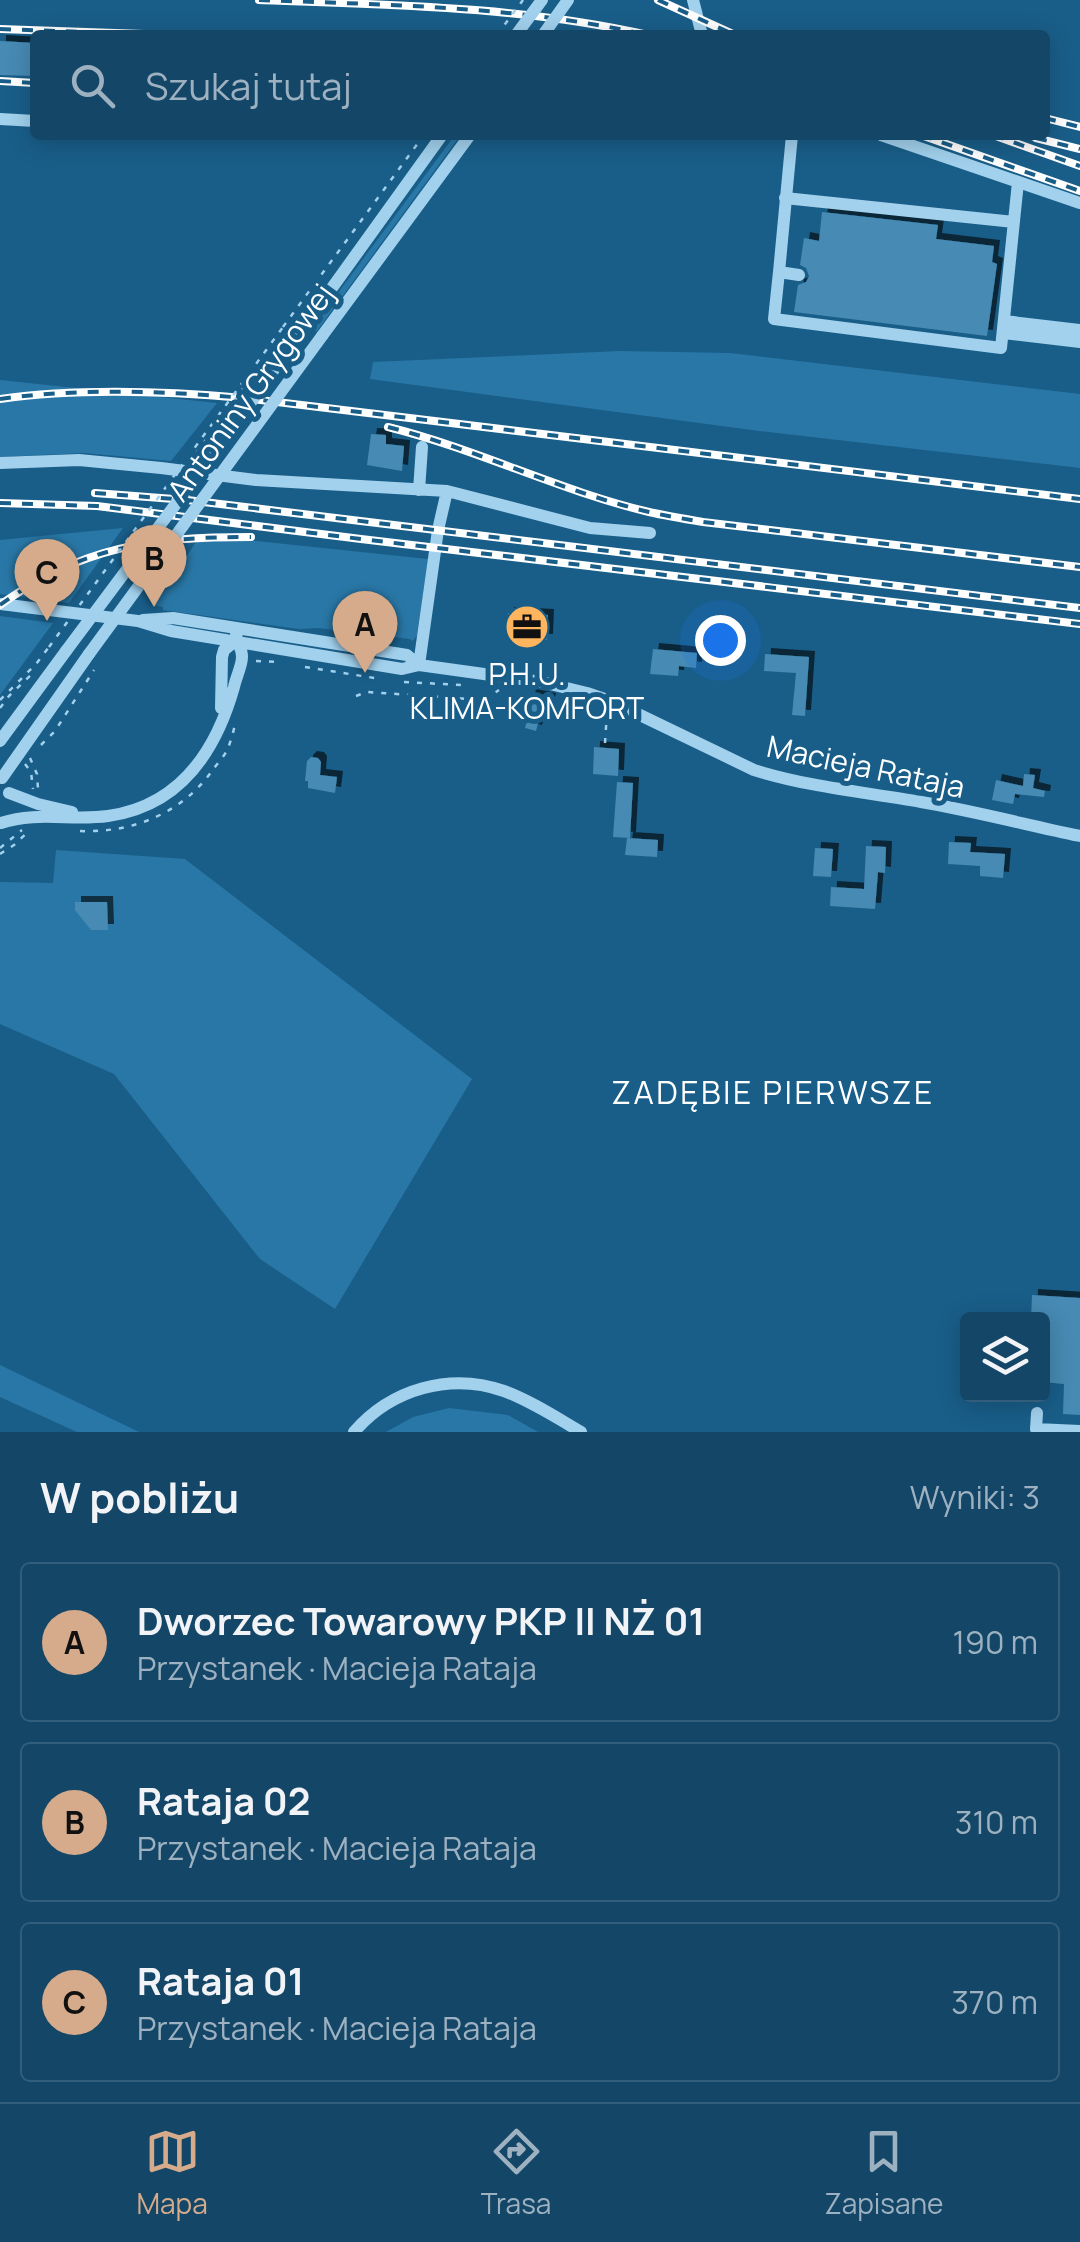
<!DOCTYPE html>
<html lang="pl">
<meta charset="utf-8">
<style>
body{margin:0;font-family:Manrope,sans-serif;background:#1c4d6d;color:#f1f3f6}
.controls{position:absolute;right:30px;bottom:30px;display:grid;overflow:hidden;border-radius:10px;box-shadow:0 5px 25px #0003}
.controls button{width:90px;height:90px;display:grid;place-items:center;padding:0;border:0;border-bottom:2px solid #325e7b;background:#134667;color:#f1f3f6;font:50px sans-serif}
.you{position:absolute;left:720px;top:640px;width:35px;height:35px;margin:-25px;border:8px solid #fff;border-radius:50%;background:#1a73e8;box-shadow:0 0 0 15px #1a73e833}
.badge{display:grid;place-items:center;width:65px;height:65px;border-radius:50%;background:#d6ab8b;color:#111;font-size:32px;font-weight:700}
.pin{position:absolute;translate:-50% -82px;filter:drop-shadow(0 2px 5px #0008)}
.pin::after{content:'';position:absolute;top:52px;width:35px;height:30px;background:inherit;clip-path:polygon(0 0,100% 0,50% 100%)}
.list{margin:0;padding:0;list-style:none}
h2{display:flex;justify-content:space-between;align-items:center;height:130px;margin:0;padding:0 40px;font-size:42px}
h2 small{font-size:32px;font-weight:400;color:#9db1c0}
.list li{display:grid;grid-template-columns:65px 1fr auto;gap:30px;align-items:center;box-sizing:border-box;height:160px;margin:0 20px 20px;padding:0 20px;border:2px solid #325e7b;border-radius:10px}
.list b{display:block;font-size:38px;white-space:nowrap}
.list p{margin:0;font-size:32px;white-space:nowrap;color:#9db1c0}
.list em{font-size:32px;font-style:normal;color:#9db1c0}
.icon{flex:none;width:55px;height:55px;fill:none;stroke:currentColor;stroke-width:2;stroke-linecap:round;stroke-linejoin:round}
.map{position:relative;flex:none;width:1080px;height:1432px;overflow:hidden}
.search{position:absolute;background:#134667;box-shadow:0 5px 25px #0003;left:30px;right:30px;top:30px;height:110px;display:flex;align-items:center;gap:25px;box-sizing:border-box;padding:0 35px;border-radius:10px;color:#9db1c0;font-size:38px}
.sheet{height:670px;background:#134667}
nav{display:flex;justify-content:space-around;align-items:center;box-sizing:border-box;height:140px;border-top:2px solid #325e7b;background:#134667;font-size:28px;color:#9db1c0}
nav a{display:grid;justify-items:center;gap:5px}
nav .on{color:#d6ab8b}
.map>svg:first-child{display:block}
</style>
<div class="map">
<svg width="1080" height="1432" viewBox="0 0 1080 1432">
<defs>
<filter id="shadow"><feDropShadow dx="6" dy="-6" stdDeviation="0" flood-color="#0009"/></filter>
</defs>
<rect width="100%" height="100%" fill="#195e89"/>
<path fill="#2977a6" d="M452,139L457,140L317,331L309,332Z
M620,351L730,353L1080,394V468L759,431L370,379L373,362Z
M0,380L217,403L171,461L84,453L0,457Z
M123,528L69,603L0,594V540Z
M246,540L428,559L417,636L412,641L410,639L318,628L299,629L163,610V607L153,605L196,542Z
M0,616L53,623L0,695Z
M56,850L185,859L472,1079L335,1309L260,1259L114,1074L0,1024V882L53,883Z
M0,1365L139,1432H77L0,1397Z
M449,1408L508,1415L538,1432H386L413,1417Z"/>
<path fill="#468ab3" filter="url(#shadow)" d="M0,41L35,43V76L0,75Z
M822,212L938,225L936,239L994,246L992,262L997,264L987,336L794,312L798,285L806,282L809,276L806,268L800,265L804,238L819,241Z
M371,434L386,435V444L404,446L402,471L367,465Z
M508,613L548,615L547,640L507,638Z
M653,649L697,653L696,668L679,666L678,676L650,674Z
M765,654L809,657L805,716L792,715L796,673L764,671Z
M530,695L550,699L546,714L541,712L536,731L525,728L530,710L527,709Z
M594,747L619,749L618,776L593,774Z
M311,757L318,758L321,762L320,775L337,777L335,793L308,788V781H305L307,761Z
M1024,774L1035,775L1033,788L1045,791L1044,797L1015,794L1013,804L992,800L996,780L1023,786Z
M617,782L633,783L630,838L613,837Z
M627,838L658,840L657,857L625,855Z
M949,842L971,843L970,852L1005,854L1003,878L980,876V866L948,864Z
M866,846L886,847L885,873L878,872L875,909L830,906L831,887L864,889Z
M815,848L833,849L831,877L813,876Z
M75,902H107L108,930H91L75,910Z
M1032,1295L1080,1298V1415L1063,1414L1064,1384L1042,1382V1320H1031Z"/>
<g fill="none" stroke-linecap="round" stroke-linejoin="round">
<path stroke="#a2d1ed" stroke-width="2.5" stroke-dasharray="5 8" stroke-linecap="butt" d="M283,327L424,135
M256,661L278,662
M305,667L381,679
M404,682L461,685
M356,696L367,692L484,700L499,690
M0,700L36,664L49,647
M0,708L9,696L33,673
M605,743L607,712
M41,745L55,731L94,670
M30,758L37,774L38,789
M25,764L31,772L33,789
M80,831C132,833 181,814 212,771C216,765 223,758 226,752C231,743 233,731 236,722
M0,848L22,830
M0,854L14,845L30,830"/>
<path stroke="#a2d1ed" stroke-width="12" d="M693,0L702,35
M0,119L35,121
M792,135L779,272L799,275
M881,135L1080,203
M785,198L1014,222
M779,272L774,319L1001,348L1018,182
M1004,321L1080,330
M301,331L442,135
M1003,333L1080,342
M322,336L470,135
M0,463L79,460L161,468L256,480L447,491
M419,490L422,447
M0,604L138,621L171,631L402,669L419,665L542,682L587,693L613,702L754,770C809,787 864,792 921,802C974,811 1027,825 1080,836
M143,620L173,618L407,655L419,665
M419,665L438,530L447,491L590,528L650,533
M221,708L222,657L224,650L235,641
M0,741L66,651
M2,778L89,654
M9,793L38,804L72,812
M1,823C36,811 72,821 108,816C180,806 216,751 234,687C236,677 242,666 242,657C242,645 235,644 236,628
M1037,1413L1036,1429L1080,1431
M354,1432C391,1389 450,1372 504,1391C531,1401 557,1418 581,1432"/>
<defs>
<path id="rail" d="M259,0C389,5 520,6 648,35
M658,0L735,35
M0,29L173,35
M0,81L35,83
M1045,118L1080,127
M921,135L1080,191
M993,135L1080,166
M1036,138L1080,149
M0,399C78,388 165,391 244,398L1080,499
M388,427C477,449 560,491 649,512C667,516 685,519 703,522L1080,567
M95,493L187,500L1080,608
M0,503L97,506L361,539L1080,624
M0,605C82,546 152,537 251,537"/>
</defs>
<use href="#rail" stroke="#fff" stroke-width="8"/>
<use href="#rail" stroke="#195e89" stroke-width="4" stroke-dasharray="11" stroke-linecap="butt"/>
<path stroke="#a2d1ed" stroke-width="2.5" stroke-dasharray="5 8" stroke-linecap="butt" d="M497,35L523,0
M181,474L250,379
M49,647L283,327"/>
<path stroke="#a2d1ed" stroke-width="12" d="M516,35L542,0
M543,35L568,0
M66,651L237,422L301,331
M89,654L322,336"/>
</g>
<defs>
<symbol id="office-disc" viewBox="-11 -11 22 22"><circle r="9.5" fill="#ffb45e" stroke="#195e89"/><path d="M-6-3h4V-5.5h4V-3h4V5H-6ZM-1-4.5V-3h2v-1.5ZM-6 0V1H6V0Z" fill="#111"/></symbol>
</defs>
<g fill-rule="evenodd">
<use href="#office-disc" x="502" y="602" width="50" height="50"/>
</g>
<g text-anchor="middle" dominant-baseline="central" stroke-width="10" stroke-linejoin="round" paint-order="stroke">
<g font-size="30" fill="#fff" stroke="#195e89">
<text transform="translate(250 392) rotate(-54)">Antoniny Grygowej</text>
<text transform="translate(866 766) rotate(12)">Macieja Rataja</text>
</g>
<g font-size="30" fill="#fff" stroke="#195e89">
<text x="527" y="673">P.H.U.<tspan x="527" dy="34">KLIMA-KOMFORT</tspan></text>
</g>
<g font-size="32" letter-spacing="2.5" fill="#fff" stroke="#195e89">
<text x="773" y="1092">ZADĘBIE PIERWSZE</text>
</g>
</g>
</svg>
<div class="controls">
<button><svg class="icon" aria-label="layers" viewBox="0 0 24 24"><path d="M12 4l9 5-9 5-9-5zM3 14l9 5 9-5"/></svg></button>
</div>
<div class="you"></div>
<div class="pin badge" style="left:365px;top:673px">A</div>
<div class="pin badge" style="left:154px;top:607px">B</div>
<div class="pin badge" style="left:47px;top:621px">C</div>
<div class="search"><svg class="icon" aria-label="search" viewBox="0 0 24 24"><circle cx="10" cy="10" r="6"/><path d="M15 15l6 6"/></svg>Szukaj tutaj</div>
</div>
<section class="sheet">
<h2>W pobliżu<small>Wyniki: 3</small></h2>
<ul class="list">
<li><span class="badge">A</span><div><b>Dworzec Towarowy PKP II NŻ 01</b><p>Przystanek · Macieja Rataja</p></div><em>190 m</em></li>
<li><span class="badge">B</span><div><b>Rataja 02</b><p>Przystanek · Macieja Rataja</p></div><em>310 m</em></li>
<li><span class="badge">C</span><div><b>Rataja 01</b><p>Przystanek · Macieja Rataja</p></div><em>370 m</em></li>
</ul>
</section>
<nav>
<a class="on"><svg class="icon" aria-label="map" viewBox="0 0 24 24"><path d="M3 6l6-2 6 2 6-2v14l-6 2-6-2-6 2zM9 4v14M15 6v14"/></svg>Mapa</a>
<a><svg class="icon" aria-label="directions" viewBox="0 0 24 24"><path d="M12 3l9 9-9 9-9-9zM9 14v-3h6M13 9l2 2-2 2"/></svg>Trasa</a>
<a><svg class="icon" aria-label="saved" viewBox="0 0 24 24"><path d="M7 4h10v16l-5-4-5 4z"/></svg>Zapisane</a>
</nav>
